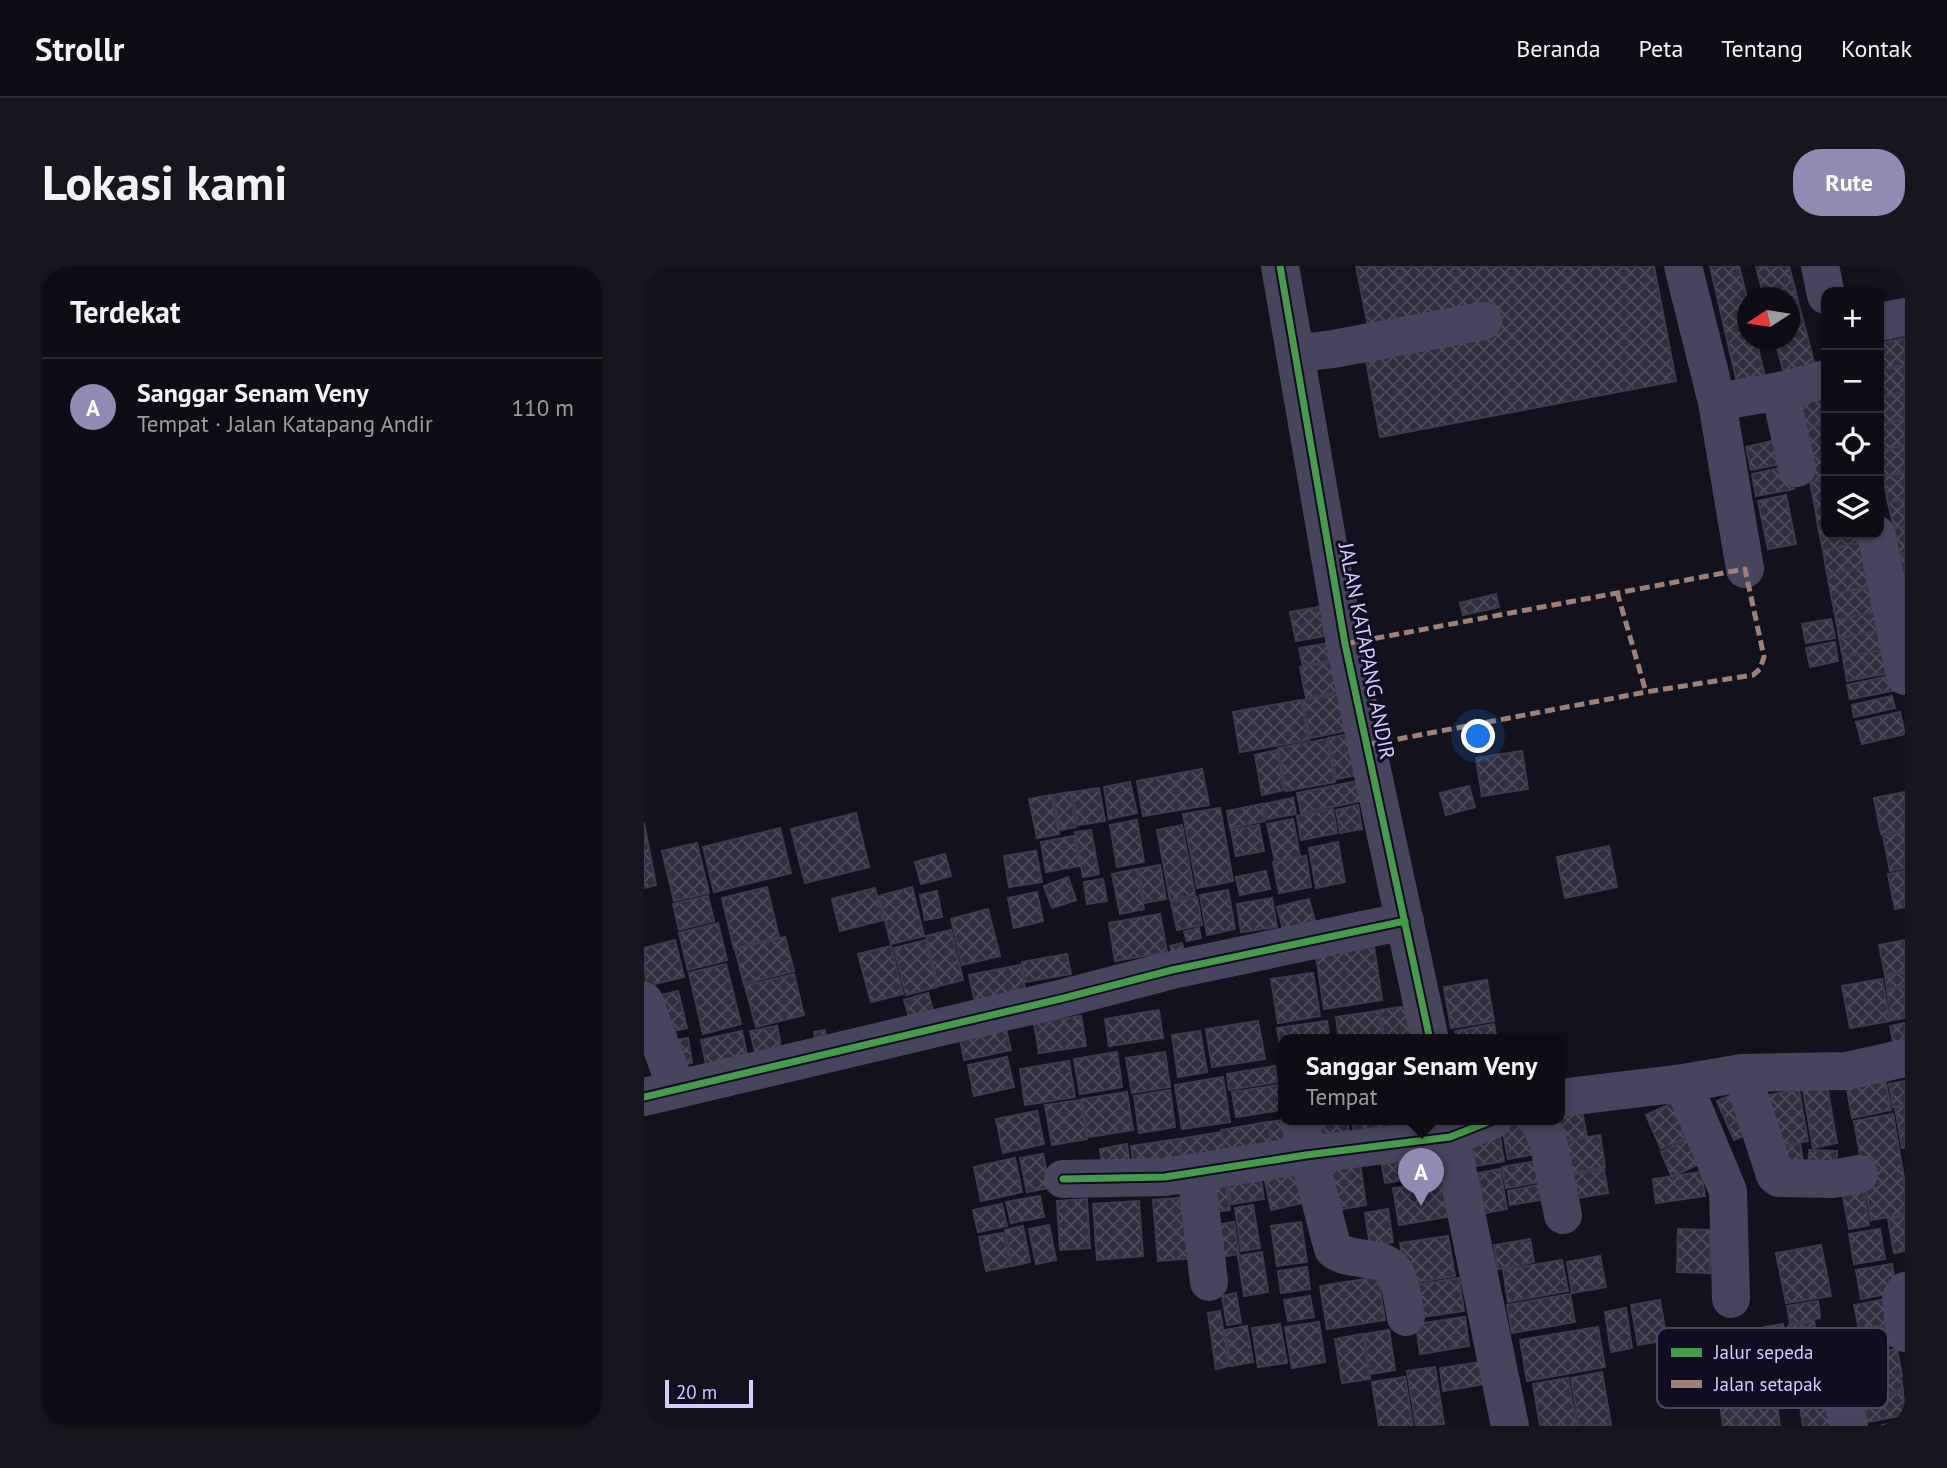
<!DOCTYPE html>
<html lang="id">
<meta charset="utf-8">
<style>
body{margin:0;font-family:"PT Sans",sans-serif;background:#17161e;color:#f1f3f6}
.controls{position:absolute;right:21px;top:21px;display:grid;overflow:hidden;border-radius:14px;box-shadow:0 2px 5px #0004}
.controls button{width:63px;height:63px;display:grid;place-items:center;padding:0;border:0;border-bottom:2px solid #2e2d34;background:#0e0d15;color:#f1f3f6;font:35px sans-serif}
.compass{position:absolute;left:1093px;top:21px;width:63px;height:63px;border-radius:50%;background:#0e0d15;box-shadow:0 2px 5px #0004;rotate:258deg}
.scale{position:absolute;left:21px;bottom:18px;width:88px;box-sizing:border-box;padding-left:7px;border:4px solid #d3ccff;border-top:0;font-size:19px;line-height:24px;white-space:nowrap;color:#d3ccff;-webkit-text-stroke:5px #100c21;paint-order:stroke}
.you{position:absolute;left:835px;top:471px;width:24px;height:24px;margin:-18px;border:5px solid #fff;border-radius:50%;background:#1a73e8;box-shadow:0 0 0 10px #1a73e833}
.badge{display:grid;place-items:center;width:46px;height:46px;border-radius:50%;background:#908bb0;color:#fff;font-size:23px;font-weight:700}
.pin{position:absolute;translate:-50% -58px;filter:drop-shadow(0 2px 4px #0008)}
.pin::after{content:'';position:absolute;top:37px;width:24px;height:21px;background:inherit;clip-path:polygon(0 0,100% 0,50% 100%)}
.popup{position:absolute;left:634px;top:768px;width:287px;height:91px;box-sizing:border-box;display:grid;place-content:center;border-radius:14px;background:#0e0d15;filter:drop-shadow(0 2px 5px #0005);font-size:23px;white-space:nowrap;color:#9b9ca0}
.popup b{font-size:26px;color:#f1f3f6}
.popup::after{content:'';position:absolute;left:50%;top:100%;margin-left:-14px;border:14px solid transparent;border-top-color:#0e0d15}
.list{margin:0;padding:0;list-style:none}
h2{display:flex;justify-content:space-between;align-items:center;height:91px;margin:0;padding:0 28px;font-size:30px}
h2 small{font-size:23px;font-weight:400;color:#9b9ca0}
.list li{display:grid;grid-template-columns:46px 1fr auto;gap:21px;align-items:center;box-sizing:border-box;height:98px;padding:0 28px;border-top:2px solid #2e2d34}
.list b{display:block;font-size:26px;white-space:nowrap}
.list p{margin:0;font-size:23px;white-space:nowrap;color:#9b9ca0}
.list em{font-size:23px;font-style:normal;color:#9b9ca0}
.icon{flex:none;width:38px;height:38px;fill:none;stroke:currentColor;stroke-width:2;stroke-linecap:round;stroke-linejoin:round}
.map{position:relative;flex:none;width:1261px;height:1160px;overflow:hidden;border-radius:28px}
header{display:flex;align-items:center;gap:42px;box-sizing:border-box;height:98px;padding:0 35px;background:#0e0d15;border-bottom:2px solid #2e2d34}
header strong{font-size:33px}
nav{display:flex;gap:38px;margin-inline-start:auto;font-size:24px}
.intro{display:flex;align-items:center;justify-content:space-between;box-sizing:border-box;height:168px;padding:0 42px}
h1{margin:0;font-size:49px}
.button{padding:18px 32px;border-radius:28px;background:#908bb0;color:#fff;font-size:24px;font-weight:700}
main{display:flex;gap:42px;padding:0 42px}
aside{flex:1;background:#0e0d15;border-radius:28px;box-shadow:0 2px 5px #0004}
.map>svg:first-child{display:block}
</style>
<header>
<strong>Strollr</strong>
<nav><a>Beranda</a><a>Peta</a><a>Tentang</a><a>Kontak</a></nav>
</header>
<div class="intro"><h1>Lokasi kami</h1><a class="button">Rute</a></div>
<main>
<aside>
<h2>Terdekat<small></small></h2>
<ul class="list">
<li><span class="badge">A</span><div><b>Sanggar Senam Veny</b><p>Tempat · Jalan Katapang Andir</p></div><em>110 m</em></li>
</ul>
</aside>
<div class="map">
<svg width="1261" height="1160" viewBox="0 0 1261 1160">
<defs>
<pattern id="building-cross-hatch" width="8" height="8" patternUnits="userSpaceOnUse" patternTransform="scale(1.75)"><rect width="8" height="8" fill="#312e3e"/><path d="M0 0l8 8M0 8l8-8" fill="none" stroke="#4e4b5b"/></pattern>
</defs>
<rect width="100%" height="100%" fill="#13111c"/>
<path fill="url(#building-cross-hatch)" stroke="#3e3a50" stroke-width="2" d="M712,0H1010L1032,115L736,171L722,94L725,66Z
M1066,0H1095L1104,36V74H1112L1121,111L1093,117Z
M1112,0H1145L1172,104L1141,112L1131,74H1146V32H1120Z
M1261,72V99L1235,104V77Z
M1261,99V126L1235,131V104Z
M1182,126V157L1156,162L1150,133Z
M1261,126V153L1235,158V131Z
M1261,153V179L1235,185V158Z
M1182,157V190L1162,194L1156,162Z
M1140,172L1145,196L1107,204L1102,181Z
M1261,179V206L1239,211L1235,185Z
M1182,190V213L1166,216L1162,194Z
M1146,200L1150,223L1112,230L1108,208Z
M1261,206V233L1244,237L1239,211Z
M1182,213V239L1171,241L1166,216Z
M1142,229L1152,278L1124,283L1114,235Z
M1261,233V260L1250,263L1244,237Z
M1182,239V260L1174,261L1171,241Z
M1182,260V268H1227L1228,275L1179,284L1174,261Z
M1261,260V287L1255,288L1250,263Z
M1228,275L1233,299L1183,308L1179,284Z
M1261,287V314L1255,288Z
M1233,299L1236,319L1187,328L1183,308Z
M1236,319L1241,344L1192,354L1187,328Z
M852,328L855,341L819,349L816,337Z
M686,339L692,368L652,375L646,346Z
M1241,344L1244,363L1195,372L1192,354Z
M1187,353L1191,372L1162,377L1158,358Z
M1248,362L1251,382L1199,391L1195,372Z
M692,376L695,393L659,400L655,382Z
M1191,376L1194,395L1166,401L1162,382Z
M1251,382L1256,405L1203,415L1199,391Z
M692,395L697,425L662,432L656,401Z
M1250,409L1253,424L1206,433L1203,419Z
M699,427L706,464L666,472L659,434Z
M1248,430L1251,442L1210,451L1208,439Z
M657,434L665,474L596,486L589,446Z
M1256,446L1261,468L1218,478L1212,456Z
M706,468L713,509L692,513L684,472Z
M683,473L691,516L642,525L634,482Z
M633,484L640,524L618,529L611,489Z
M878,485L884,523L838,530L832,492Z
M558,503L565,539L499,550L493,515Z
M714,515L717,535L657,547L653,527Z
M486,516L493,547L465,553L460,521Z
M825,520L831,541L802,549L796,527Z
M455,522L461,555L434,559L428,526Z
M426,526L432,561L416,564L409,529Z
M1261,526V564L1237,568L1230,532Z
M407,529L415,568L393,572L385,533Z
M649,532L652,548L623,553L620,538Z
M618,538L621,555L586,562L583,545Z
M714,539L718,563L696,567L692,544Z
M576,542L589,615L553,622L539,548Z
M689,543L693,567L657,574L653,550Z
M212,547L225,601L161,617L147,563Z
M649,553L656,591L631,595L623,558Z
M493,554L500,596L473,601L466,559Z
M0,556L12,619L0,622Z
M538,559L551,629L526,634L513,564Z
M615,559L620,585L592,590L587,564Z
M136,562L147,607L70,626L59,581Z
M447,564L455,608L439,611L431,566Z
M1261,566V602L1246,605L1239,570Z
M430,570L435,600L402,606L397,576Z
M694,576L701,616L672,622L665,582Z
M53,577L65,627L30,635L18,585Z
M965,580L973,621L921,632L913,591Z
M392,585L398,616L365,621L360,590Z
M301,588L307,610L277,618L271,596Z
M662,590L667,621L635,627L629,596Z
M516,599L522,633L500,637L494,603Z
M493,603L500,643L476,648L468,608Z
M622,605L626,623L596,629L592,611Z
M1261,605V641L1251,643L1244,608Z
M424,611L432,634L408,642L400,620Z
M459,613L463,635L443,638L440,616Z
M123,621L135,671L90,683L78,632Z
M268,621L280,670L247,678L235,630Z
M231,622L239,654L196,665L188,633Z
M584,624L591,663L563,669L556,629Z
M293,625L298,651L281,654L276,629Z
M393,626L399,655L370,662L364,632Z
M64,630L70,655L35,664L29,638Z
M553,631L558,659L533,664L527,636Z
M628,632L633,661L597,666L593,638Z
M665,633L671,655L639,663L633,641Z
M344,643L356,690L318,699L307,653Z
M516,648L523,686L471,695L465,657Z
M74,657L83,694L44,704L35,667Z
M555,662L557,672L543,675L540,666Z
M307,664L319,714L294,720L282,670Z
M141,671L150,705L100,718L91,683Z
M31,674L40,711L2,720L0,682Z
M282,674L293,721L262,729L250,682Z
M1261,674V705L1241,709L1235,679Z
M538,677L540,684L528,687L526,680Z
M247,680L259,728L227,736L214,688Z
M730,681L738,734L680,743L672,690Z
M423,688L427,708L381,716L378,696Z
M82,698L97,758L59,768L45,707Z
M376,699L382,726L331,737L325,709Z
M669,707L676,750L634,757L627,713Z
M1261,707V719L1243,723L1241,711Z
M150,708L160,749L112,761L101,720Z
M1238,713L1246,755L1206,762L1198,720Z
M843,714L850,755L807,762L800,721Z
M1261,721V752L1248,754L1243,725Z
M34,725L43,762L26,766L17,729Z
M284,727L289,744L265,751L260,734Z
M764,740L770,774H741L736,744Z
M515,744L519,772L465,780L461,753Z
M734,745L739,774H695L692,751Z
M437,750L442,780L395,787L390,757Z
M614,755L621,793L568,801L562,763Z
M683,755L686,774H639V782L637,783L633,762Z
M1261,757V788L1252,790L1246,760Z
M850,758L853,774H813L811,765Z
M133,760L138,785L112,790L106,765Z
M362,763L367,784L320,794L316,773Z
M181,764L183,778L173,780L170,766Z
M98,765L105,799L64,808L57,774Z
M556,765L563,806L534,811L528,769Z
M44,772L48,797L30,800L25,775Z
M473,786L478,821L436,828L430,793Z
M521,786L526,821L488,827L482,792Z
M363,791L370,821L330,830L324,799Z
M425,795L431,831L381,839L376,803Z
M631,800L633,816L585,824L583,808Z
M1240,806L1247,844L1208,852L1201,812Z
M579,811L586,856L538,863L531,819Z
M1182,814L1193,877L1169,882L1158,818Z
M1261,815V838L1249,841L1245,818Z
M634,819L637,844L592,851L588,826Z
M526,824L531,861L495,867L490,830Z
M1155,824L1164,875L1133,881L1124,829Z
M1097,825L1114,864L1090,874L1073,835Z
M483,826L489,864L444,871L438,833Z
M437,834L443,873L408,879L401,839Z
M1028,837L1044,871L1017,883L1002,849Z
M937,840L943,871L912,876L915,843Z
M1261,840V862L1255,863L1251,842Z
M393,845L400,878L359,887L352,853Z
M1249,848L1261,918V948L1227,954L1210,855Z
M639,854L653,885L629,888L624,856Z
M689,854H703L707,879L667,885L662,859Z
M708,854H781L782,866L712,877Z
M887,855L892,888L864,893L858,860Z
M624,856L630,892L582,899L577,864Z
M1261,863V882H1258L1255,864Z
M855,865L860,895L832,900L826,870Z
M577,866L582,899L540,906L535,873Z
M956,869L961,901L917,909L912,877Z
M1048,871L1059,896L1028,911L1017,886Z
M535,873L539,899L491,906L487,880Z
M483,878L487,907L460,911L456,883Z
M1156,878L1161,906L1132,882Z
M793,880L798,909L741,917L736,889Z
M1165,884L1193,885L1192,911H1164Z
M399,888L406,922L383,926L376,892Z
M715,891L722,939L687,945L679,897Z
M371,892L378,926L337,935L330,901Z
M898,894L902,915L862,922L858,901Z
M615,901L620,933L587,938L582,906Z
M856,903L863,943L841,947L834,907Z
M960,903L964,927L922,934L918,911Z
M651,904L658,937L627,944L620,910Z
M580,905L586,944L562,947Z
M1057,906L1061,930L1012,937L1009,913Z
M797,915L802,929L803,951L755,959L749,922Z
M905,917L908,932L866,939L864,925Z
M1219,921L1225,959L1205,963L1198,925Z
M396,930L400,951L367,957L362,936Z
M546,931L551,992L514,995L509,934Z
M443,933L446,982L416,984L413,935Z
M495,935L499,990L453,994L449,938Z
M358,938L363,960L334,966L329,944Z
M609,939L616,982L597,985L591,942Z
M744,943L749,976L726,980L721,947Z
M1261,950V985L1250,987L1244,953Z
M590,956L595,988L570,992L565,960Z
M657,956L663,996L633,1000L627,960Z
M405,959L412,994L392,998L385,963Z
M379,960L386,996L368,1000L361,964Z
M1034,963L1066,964V1007L1033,1006Z
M1236,963L1241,993L1210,998L1205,968Z
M359,967L367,1000L342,1005L335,971Z
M804,970L811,1010L763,1018L756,977Z
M886,973L890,996L854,1003L850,979Z
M1177,979L1187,1030L1142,1037L1132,987Z
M618,986L624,1026L600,1030L594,990Z
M956,990L962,1021L928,1027L923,996Z
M918,994L924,1025L864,1036L859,1004Z
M1248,998L1253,1026L1217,1033L1212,1004Z
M663,1001L666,1023L637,1027L634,1005Z
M734,1011L741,1054L683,1063L676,1020Z
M815,1012L820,1045L764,1053L759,1021Z
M592,1027L597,1057L583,1059L578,1030Z
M926,1028L931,1056L868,1067L863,1039Z
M666,1030L670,1051L644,1055L640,1034Z
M1248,1032L1252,1057L1215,1063L1210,1039Z
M1016,1034L1023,1074L994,1079L987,1039Z
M1174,1035L1176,1052L1146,1058L1143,1040Z
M982,1042L988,1082L967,1086L961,1046Z
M576,1045L585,1100L572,1103L564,1047Z
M821,1051L825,1080L776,1088L772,1058Z
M1170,1055L1176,1091L1151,1096L1144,1060Z
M675,1056L681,1096L648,1102L641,1061Z
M636,1058L643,1097L614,1101L608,1062Z
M1139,1058L1147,1103L1129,1107L1120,1061Z
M1247,1059L1250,1079L1214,1086L1210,1066Z
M603,1060L609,1096L587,1100L581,1064Z
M954,1061L961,1101L883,1115L876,1074Z
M745,1064L751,1104L726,1108L720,1068Z
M719,1068L726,1113L698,1117L691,1073Z
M1058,1077L1064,1114L1037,1119L1031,1082Z
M1253,1083L1258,1110L1219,1117L1214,1090Z
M837,1096L841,1118L799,1125L796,1102Z
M1123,1097L1128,1123L1075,1133L1070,1106Z
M791,1101L800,1158L772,1160L763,1105Z
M1178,1101L1184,1134L1156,1139L1150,1106Z
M958,1106L967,1159L935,1160L927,1112Z
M1257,1110L1259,1124L1221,1131L1219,1117Z
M761,1111L769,1160H735L728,1116Z
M924,1112L933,1160H896L889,1118Z
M1259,1126L1261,1149L1223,1156L1220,1134Z
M1132,1130L1136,1160H1079L1076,1138Z
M1185,1135L1189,1160H1159L1156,1140Z
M1261,1155V1160H1238V1159Z"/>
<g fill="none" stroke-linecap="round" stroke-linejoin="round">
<path stroke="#47455d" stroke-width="38" d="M636,0L701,378L786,774
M1039,0L1073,136L1101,303
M1176,0L1182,29
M1235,56L1261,51
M651,88L689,83L839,55
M1136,125L1153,202
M1073,136L1136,125L1182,113
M1232,268L1261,410
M0,735L33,823
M1098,807L1131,909L1135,912L1189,913L1215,908
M1039,817L1084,925L1087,1033
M0,831L420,732L528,704L761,655
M915,832L1039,817L1098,807L1202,805L1261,792
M655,854L689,983C706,998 739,986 751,1007C758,1019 759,1038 762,1051
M803,854L866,1160
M894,854L904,875L919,949
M552,906L565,1016
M419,913L521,911L662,889L806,871L849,854
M1261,1025L1257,1032L1261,1067
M1188,1094L1205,1160"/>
<path stroke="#9e8076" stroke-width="5" stroke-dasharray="10 5" stroke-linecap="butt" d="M973,326L1002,426
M701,378L1101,303L1120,391L1116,403L1109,409L1002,426L723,479"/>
<defs>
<path id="cycleway" d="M636,0L701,378L786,774
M0,831L420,732L528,704L761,655
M419,913L521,911L662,889L806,871L849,854"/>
</defs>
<use href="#cycleway" stroke="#100c21" stroke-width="11"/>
<use href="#cycleway" stroke="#469c4c" stroke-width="7"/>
</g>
<g text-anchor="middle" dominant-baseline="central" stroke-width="6" stroke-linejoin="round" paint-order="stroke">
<g font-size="21" fill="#d3ccff" stroke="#100c21">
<text transform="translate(723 385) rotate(79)">JALAN KATAPANG ANDIR</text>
</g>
</g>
<rect x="1013" y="1062" width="231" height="80" rx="10" fill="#100c21" stroke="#4a4664" stroke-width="2"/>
<rect x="1027" y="1082" width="31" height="9" fill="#469c4c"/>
<rect x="1027" y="1114" width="31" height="8" fill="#9e8076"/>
<g font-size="19" fill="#d3ccff">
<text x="1070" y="1093">Jalur sepeda</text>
<text x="1070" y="1125">Jalan setapak</text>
</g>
</svg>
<div class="controls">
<button>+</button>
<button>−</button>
<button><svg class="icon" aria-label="locate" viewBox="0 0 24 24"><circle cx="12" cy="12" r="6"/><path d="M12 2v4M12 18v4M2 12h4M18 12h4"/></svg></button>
<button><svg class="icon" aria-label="layers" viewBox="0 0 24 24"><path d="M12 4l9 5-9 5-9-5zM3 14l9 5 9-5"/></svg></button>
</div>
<svg class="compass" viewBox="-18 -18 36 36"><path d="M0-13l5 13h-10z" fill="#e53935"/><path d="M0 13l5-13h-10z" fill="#9b9ca0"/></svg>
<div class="scale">20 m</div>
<div class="you"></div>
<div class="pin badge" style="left:777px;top:940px">A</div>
<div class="popup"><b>Sanggar Senam Veny</b>Tempat</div>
</div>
</main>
